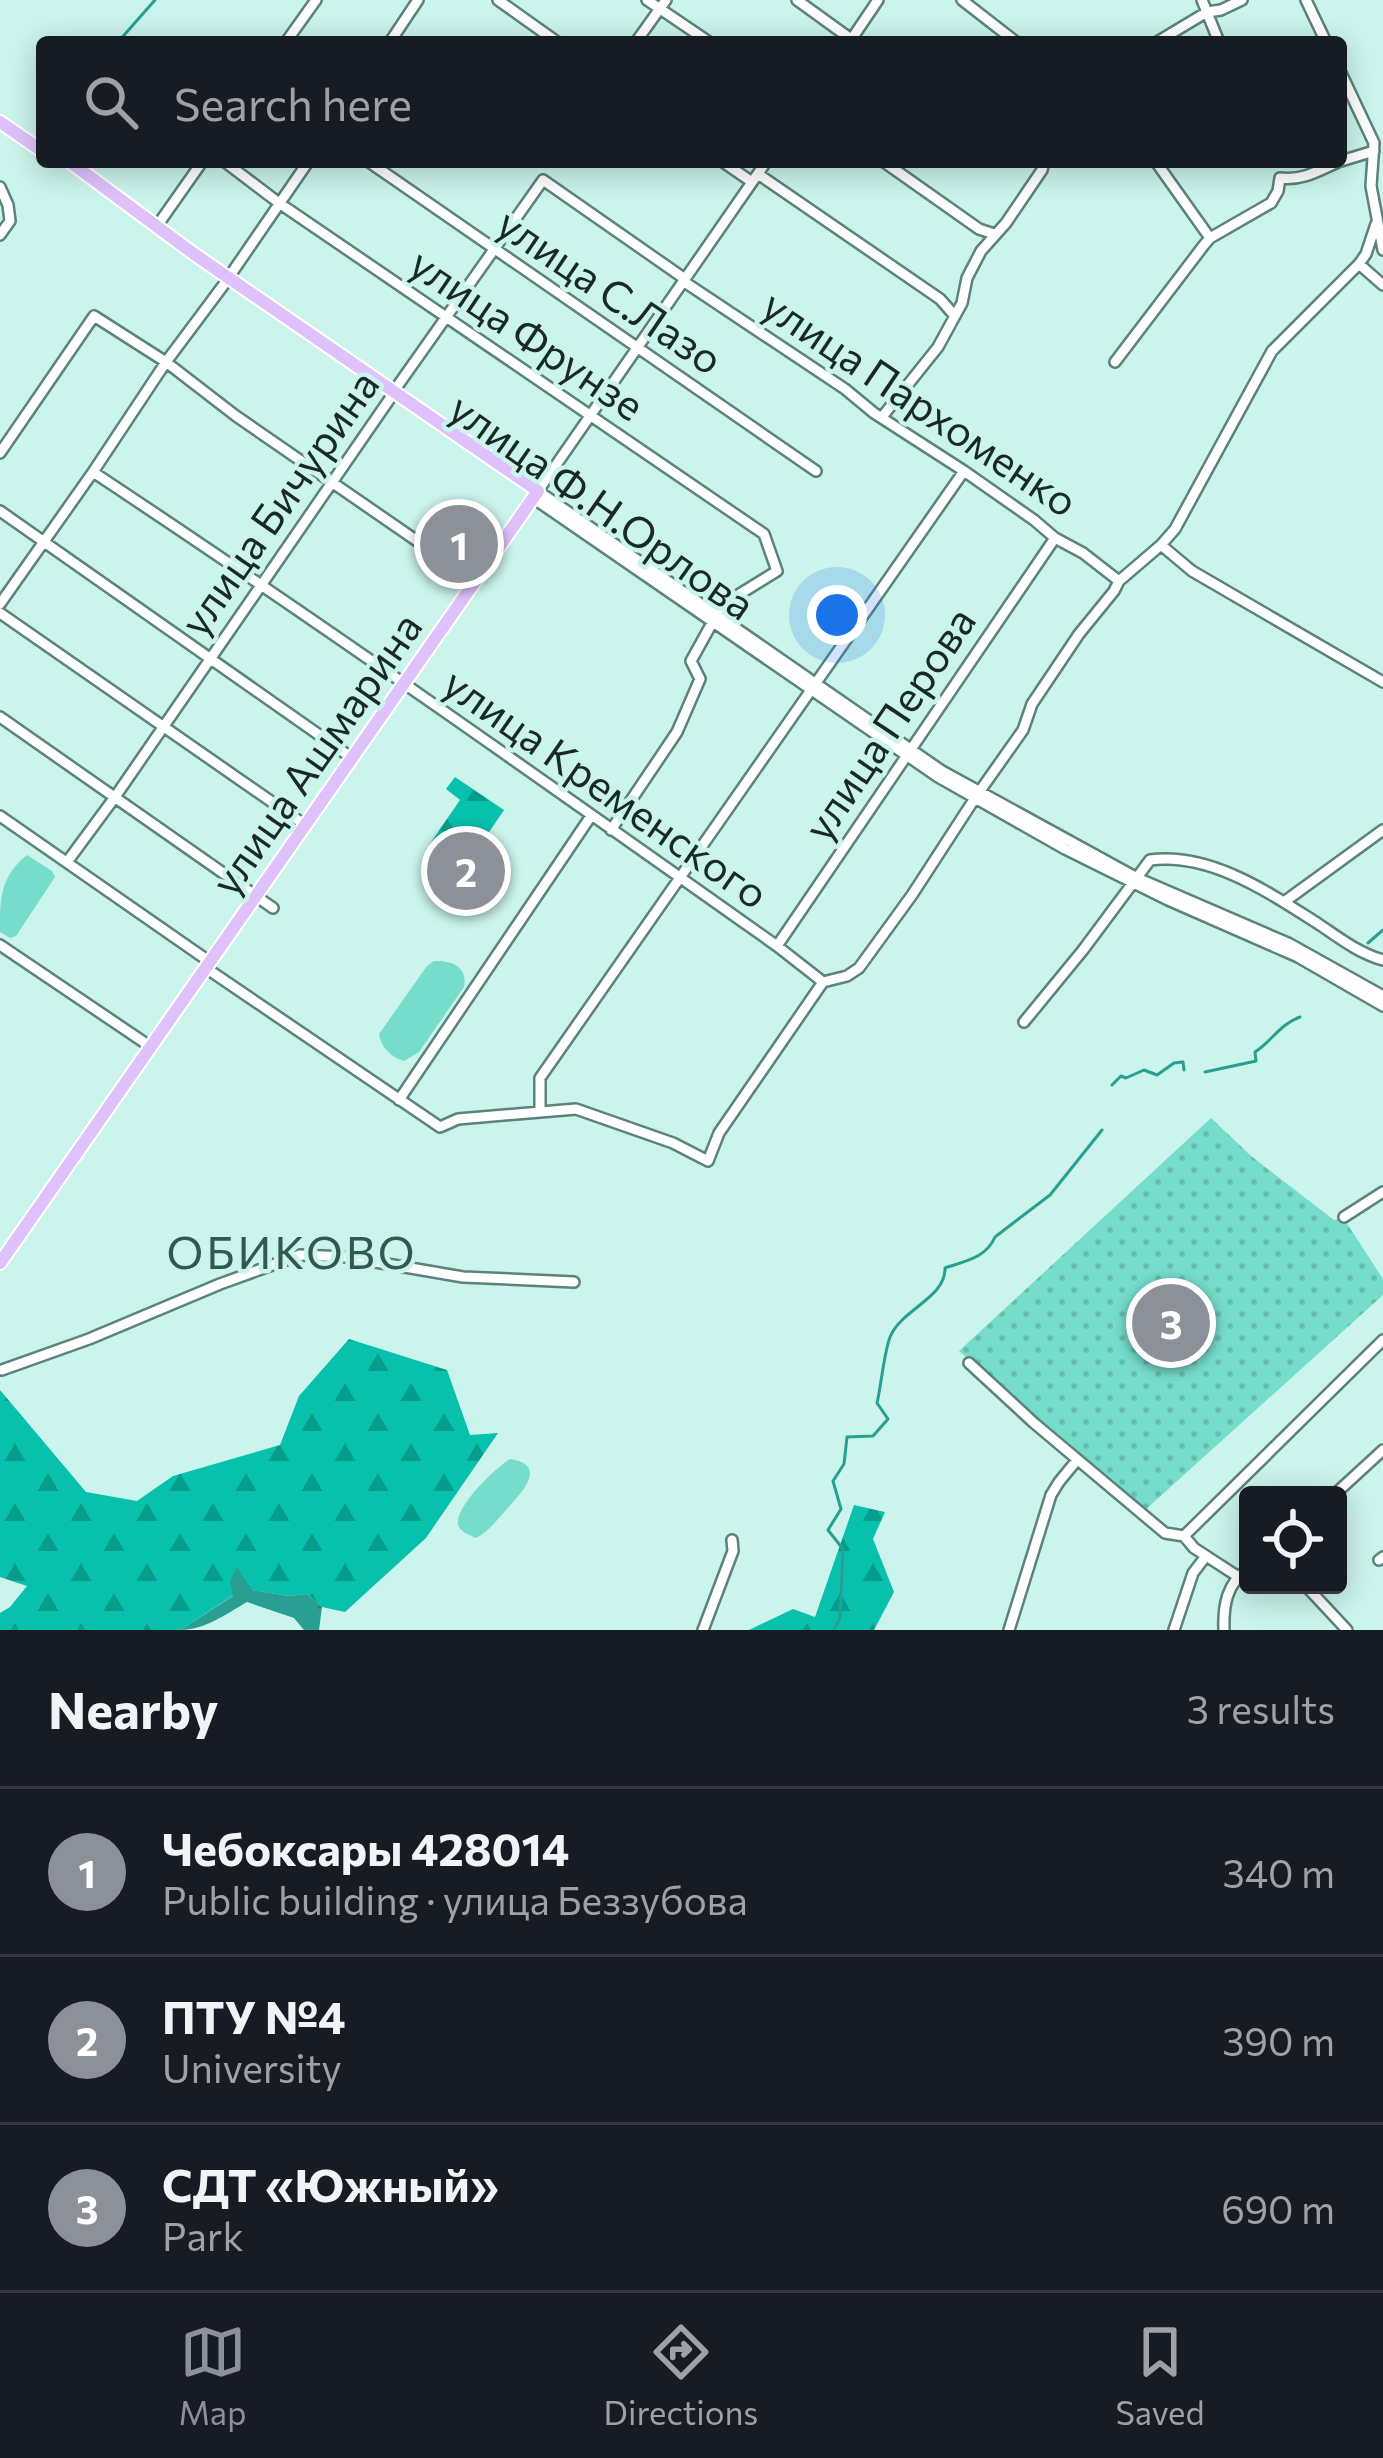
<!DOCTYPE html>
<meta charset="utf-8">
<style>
body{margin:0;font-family:Commissioner,sans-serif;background:#20242c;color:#f1f3f6}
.controls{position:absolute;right:36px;bottom:36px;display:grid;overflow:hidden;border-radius:12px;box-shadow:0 6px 30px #0003}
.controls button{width:108px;height:108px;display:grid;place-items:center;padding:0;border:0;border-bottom:3px solid #363941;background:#171b24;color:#f1f3f6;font:60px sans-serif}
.you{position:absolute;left:837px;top:615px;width:42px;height:42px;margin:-30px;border:9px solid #fff;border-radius:50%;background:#1a73e8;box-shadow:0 0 0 18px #1a73e833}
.badge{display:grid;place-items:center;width:78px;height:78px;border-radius:50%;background:#8c9099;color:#fff;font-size:39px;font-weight:700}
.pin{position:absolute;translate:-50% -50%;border:6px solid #fff;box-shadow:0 3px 12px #0006}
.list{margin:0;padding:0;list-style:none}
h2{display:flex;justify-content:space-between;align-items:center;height:156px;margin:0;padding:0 48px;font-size:51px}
h2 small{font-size:39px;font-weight:400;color:#9ea1a6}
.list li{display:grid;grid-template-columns:78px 1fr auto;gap:36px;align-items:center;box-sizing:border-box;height:168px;padding:0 48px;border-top:3px solid #363941}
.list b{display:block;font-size:45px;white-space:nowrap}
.list p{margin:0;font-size:39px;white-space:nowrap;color:#9ea1a6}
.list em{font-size:39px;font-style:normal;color:#9ea1a6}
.icon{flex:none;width:66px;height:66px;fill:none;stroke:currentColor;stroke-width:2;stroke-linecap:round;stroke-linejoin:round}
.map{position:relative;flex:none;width:1383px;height:1630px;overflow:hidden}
.search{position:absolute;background:#171b24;box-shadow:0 6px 30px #0003;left:36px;right:36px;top:36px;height:132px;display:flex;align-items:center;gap:30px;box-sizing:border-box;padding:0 42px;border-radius:12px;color:#9ea1a6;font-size:45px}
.sheet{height:660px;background:#171b24}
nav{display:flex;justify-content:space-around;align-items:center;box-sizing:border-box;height:168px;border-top:3px solid #363941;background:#171b24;font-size:33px;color:#9ea1a6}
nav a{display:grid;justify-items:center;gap:6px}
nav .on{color:#8c9099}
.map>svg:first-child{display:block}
</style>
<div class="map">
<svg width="1383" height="1630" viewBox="0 0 1383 1630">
<defs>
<pattern id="forest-firs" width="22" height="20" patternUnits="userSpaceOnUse" patternTransform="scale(3)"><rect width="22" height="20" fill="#07c1ad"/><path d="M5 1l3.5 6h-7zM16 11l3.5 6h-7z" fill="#079d8d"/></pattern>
<pattern id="park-dots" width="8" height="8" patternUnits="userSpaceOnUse" patternTransform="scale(3)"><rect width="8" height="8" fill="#76dccc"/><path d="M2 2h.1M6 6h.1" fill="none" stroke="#65bdaf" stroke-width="1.8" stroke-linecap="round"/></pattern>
<pattern id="water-ripples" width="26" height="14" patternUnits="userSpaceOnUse" patternTransform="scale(3)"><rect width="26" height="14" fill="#289f90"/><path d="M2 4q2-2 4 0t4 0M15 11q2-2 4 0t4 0" fill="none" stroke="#218275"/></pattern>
</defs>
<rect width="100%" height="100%" fill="#caf4ec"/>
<path fill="url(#forest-firs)" d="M455,777L504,810L464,869L429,845L460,800L446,789Z
M349,1339L447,1370L470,1435L498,1433L426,1538L345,1612L322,1607L307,1594L289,1596L251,1590L234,1595L180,1630H0V1613L10,1607L27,1586L0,1577V1390L86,1492L137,1501L173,1476L280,1445L299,1396Z
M854,1505L885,1512L873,1539L894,1592L874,1630H749L793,1609L815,1617Z"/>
<path fill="url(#park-dots)" d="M1211,1118L1251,1156L1334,1220L1344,1219L1383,1279V1295L1144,1511L959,1351Z"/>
<path fill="#76dccc" d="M27,855L52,871L55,877L16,936L10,938L0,932C0,898 0,877 27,855Z
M434,961C452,960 468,967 464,987L419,1052L404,1061C391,1057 381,1047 379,1034L427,966Z
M510,1459C550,1465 520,1494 506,1510C496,1521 489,1531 476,1538C470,1535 462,1533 459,1527C450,1511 496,1467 510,1459Z"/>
<path fill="url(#water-ripples)" d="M237,1567L252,1590L289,1596L307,1594L322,1607L319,1630H304L294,1618L247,1602C226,1614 205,1630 180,1630L233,1596L230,1581Z"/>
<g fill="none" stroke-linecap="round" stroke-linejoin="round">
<path stroke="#289f90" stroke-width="3" d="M118,42L155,0
M1368,943L1383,930
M1205,1072L1256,1061L1255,1052C1272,1041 1280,1024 1300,1017
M1112,1085L1121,1076L1126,1078L1144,1070L1157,1075L1174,1063L1183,1062L1184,1070
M834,1630L840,1618L843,1549L828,1530L841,1509L833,1481L844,1464L847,1437L873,1436L888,1419L877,1403C881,1387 885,1345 891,1335C903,1309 946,1297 945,1268C965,1261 986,1258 995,1237L1050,1195L1102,1130"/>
<defs>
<path id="minor" d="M498,0L557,42
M647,0L709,42
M797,0L855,42
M962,0L1016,42
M1202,0L1219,42
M1306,0L1326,42
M851,40L878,0
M286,42L316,0
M390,42L418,0
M636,42L666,0
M1157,42L1207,12L1221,10L1242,0
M1341,73L1374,143L1371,186L1383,250
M1341,161L1374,151
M225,162L279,203L764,534L777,571L722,605L691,661L700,679L677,732L611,830
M369,162L816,471
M723,162L752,182
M766,162L538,491L942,771L1137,878L1290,944L1383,996
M884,162L979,229L994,234
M1156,162L1210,238
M758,174L940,299L955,316
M1280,178C1302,181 1318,171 1338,162
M0,187L8,205L10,221L0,235
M157,226L202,162
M1359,264L1383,285
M229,277L308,162
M683,281L845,389L874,413L964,471L1034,520L1055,538L1083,553L1119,581
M1115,362L1204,245L1210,238L1271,203L1278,191L1280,178
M394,391L543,180L685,279
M882,417L938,347L962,303L967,278L981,251L1006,223L1042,170L1044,162
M0,453L94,316L166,362L236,416L475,581
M93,472C324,625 551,786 777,946L823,982
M533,498L938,777L1065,849L1168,900L1298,957L1383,1006
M0,511L352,758
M1161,545L1192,571L1383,682
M0,604L93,472L166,362L225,283
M0,613L305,825
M0,717L273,908
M0,816L210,962
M67,862L115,797L391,397
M1284,902L1383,830
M0,945L151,1047
M777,946L1055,538
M206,968L440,1127L458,1119L576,1109L673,1143L708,1161L719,1133L823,982
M823,982L847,976L859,968L912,895L975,798L1023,730L1032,704L1079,634L1114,591L1119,581L1161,545L1175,529L1272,351L1359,264L1366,254L1376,224
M1024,1022L1083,950L1150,860C1210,852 1268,892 1317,923C1338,937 1358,953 1383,960
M399,1100L591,816
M540,1111V1078L964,471
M1344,1217L1383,1192
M969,1363L1034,1423L1165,1533L1184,1536L1194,1548L1237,1576
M2,1370L89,1339L220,1284L300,1255L346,1257L463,1277L574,1282
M1334,1495L1383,1450
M1184,1536L1383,1340
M1379,1560L1383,1557
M1305,1585L1347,1630
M703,1630L733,1551L732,1540
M1009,1630L1051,1495L1059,1482L1077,1460
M1174,1630L1193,1573L1206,1556
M1224,1630C1223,1605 1227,1583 1248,1569"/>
<path id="major" d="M0,122L42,151
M0,1263L538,491L194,254L70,162"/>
</defs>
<use href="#minor" stroke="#5b827b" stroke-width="14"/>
<use href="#major" stroke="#fff" stroke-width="16"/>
<use href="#minor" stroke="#fff" stroke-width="9"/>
<use href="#major" stroke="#dfc2fb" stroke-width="12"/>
</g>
<g text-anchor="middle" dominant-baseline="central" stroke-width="9" stroke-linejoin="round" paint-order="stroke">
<g font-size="42" fill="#182926" stroke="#caf4ec">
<text transform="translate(611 290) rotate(34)">улица С.Лазо</text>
<text transform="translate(528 333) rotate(34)">улица Фрунзе</text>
<text transform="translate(921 402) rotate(34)">улица Пархоменко</text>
<text transform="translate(278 502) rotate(-55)">улица Бичурина</text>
<text transform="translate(603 505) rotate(35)">улица Ф.Н.Орлова</text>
<text transform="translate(888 723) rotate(-56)">улица Перова</text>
<text transform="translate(315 753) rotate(-55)">улица Ашмарина</text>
<text transform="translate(607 787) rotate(35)">улица Кременского</text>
</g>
<g font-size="45" letter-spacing="3" fill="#325851" stroke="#caf4ec">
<text x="292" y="1250">ОБИКОВО</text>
</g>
</g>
</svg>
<div class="controls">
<button><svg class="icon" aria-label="locate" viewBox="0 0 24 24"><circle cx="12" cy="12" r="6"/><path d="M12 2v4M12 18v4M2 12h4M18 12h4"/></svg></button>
</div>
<div class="you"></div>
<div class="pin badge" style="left:459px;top:544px">1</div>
<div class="pin badge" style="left:466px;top:871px">2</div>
<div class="pin badge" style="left:1171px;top:1323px">3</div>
<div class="search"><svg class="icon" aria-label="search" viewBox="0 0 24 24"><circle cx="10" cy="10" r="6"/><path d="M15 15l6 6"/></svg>Search here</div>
</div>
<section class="sheet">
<h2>Nearby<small>3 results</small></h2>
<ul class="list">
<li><span class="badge">1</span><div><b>Чебоксары 428014</b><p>Public building · улица Беззубова</p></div><em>340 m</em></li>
<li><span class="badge">2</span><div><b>ПТУ №4</b><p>University</p></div><em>390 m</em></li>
<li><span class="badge">3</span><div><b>СДТ «Южный»</b><p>Park</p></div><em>690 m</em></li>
</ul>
</section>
<nav>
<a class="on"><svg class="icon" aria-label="map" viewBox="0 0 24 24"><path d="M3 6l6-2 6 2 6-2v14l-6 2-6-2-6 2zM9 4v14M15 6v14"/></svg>Map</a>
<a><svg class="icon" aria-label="directions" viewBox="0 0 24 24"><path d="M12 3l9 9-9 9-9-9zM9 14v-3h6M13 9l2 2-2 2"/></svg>Directions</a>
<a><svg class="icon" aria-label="saved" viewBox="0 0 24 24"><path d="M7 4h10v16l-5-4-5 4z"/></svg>Saved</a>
</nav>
